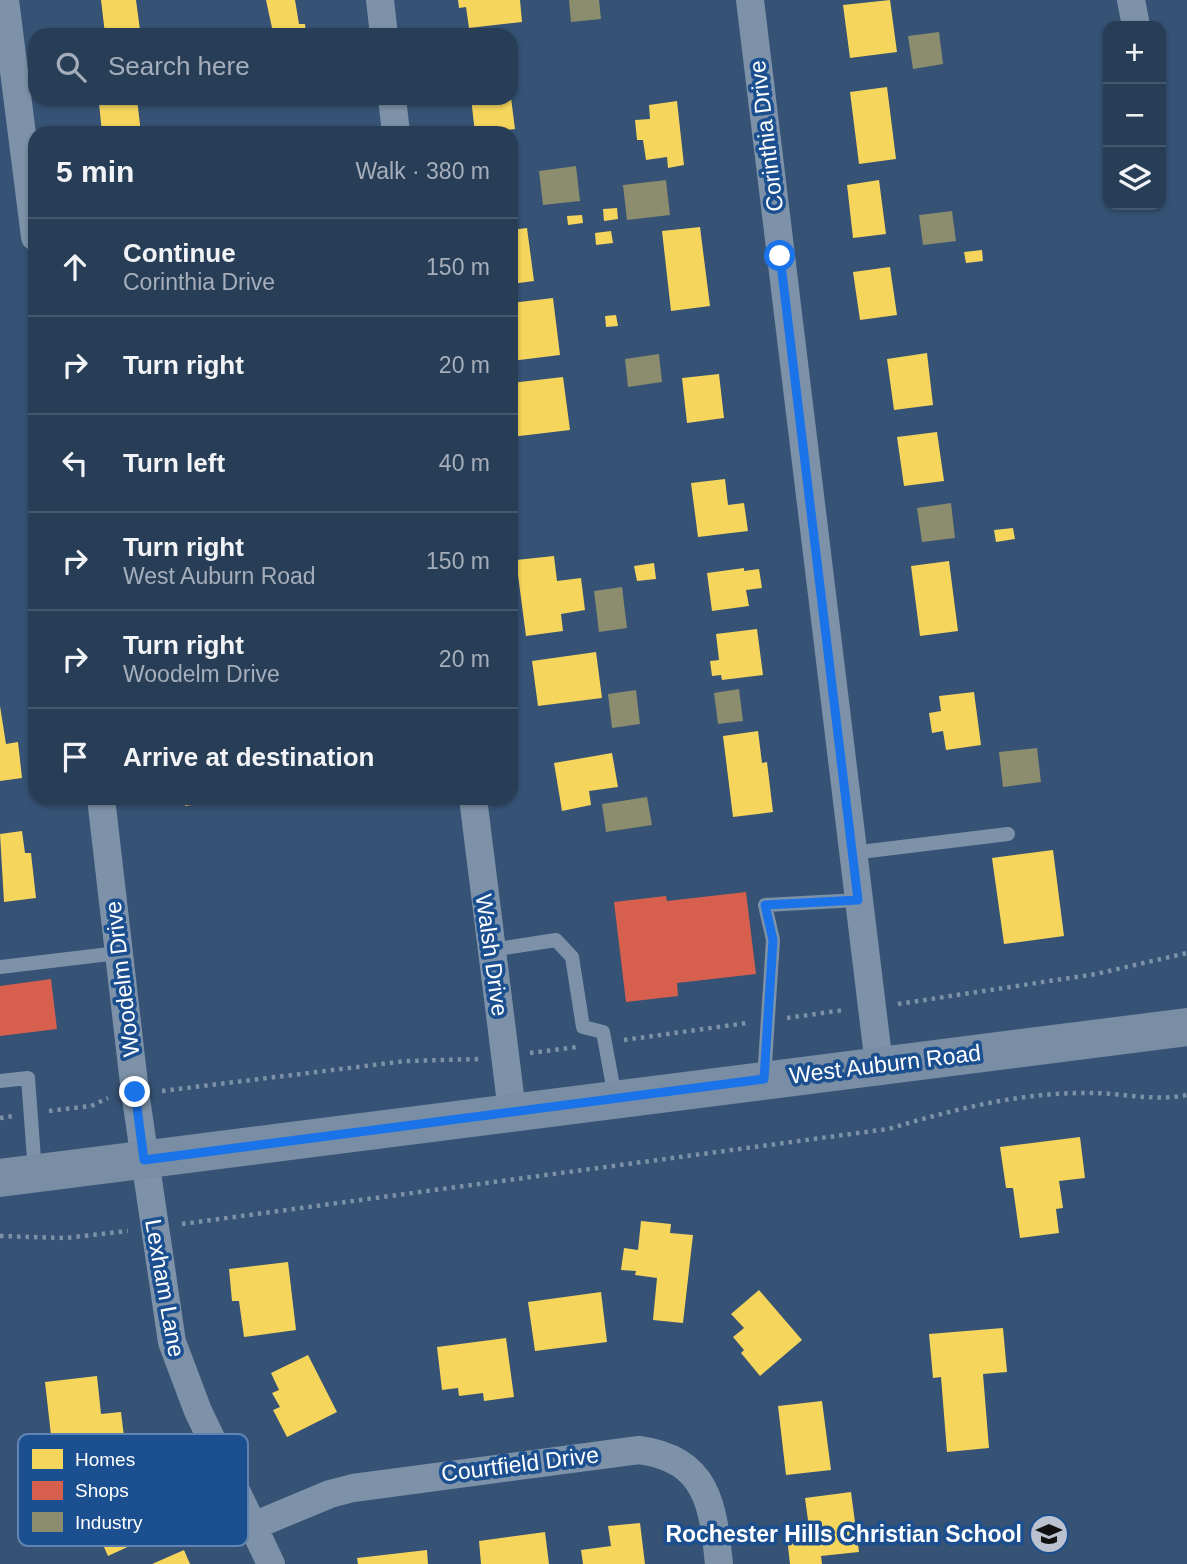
<!DOCTYPE html>
<meta charset="utf-8">
<style>
body{margin:0;font-family:Arial,sans-serif;background:#344961;color:#f1f3f6}
.controls{position:absolute;right:21px;top:21px;display:grid;overflow:hidden;border-radius:14px;box-shadow:0 2px 5px #0004}
.controls button{width:63px;height:63px;display:grid;place-items:center;padding:0;border:0;border-bottom:2px solid #44576d;background:#283e57;color:#f1f3f6;font:35px sans-serif}
.stop{position:absolute;width:21px;height:21px;margin:-16px;border:5px solid #1a73e8;border-radius:50%;background:#fff}
.stop.end{background:#1a73e8;border-color:#fff;box-shadow:0 2px 7px #0008}
.list{margin:0;padding:0;list-style:none}
h2{display:flex;justify-content:space-between;align-items:center;height:91px;margin:0;padding:0 28px;font-size:30px}
h2 small{font-size:23px;font-weight:400;color:#a5aeba}
.list li{display:grid;grid-template-columns:46px 1fr auto;gap:21px;align-items:center;box-sizing:border-box;height:98px;padding:0 28px;border-top:2px solid #44576d}
.list b{display:block;font-size:26px;white-space:nowrap}
.list p{margin:0;font-size:23px;white-space:nowrap;color:#a5aeba}
.list em{font-size:23px;font-style:normal;color:#a5aeba}
.icon{flex:none;width:38px;height:38px;fill:none;stroke:currentColor;stroke-width:2;stroke-linecap:round;stroke-linejoin:round}
.map{position:relative;flex:none;width:1187px;height:1564px;overflow:hidden}
.search{position:absolute;background:#283e57;box-shadow:0 2px 5px #0004;left:28px;top:28px;width:490px;height:77px;display:flex;align-items:center;gap:18px;box-sizing:border-box;padding:0 24px;border-radius:21px;color:#a5aeba;font-size:26px}
.panel{position:absolute;background:#283e57;box-shadow:0 2px 5px #0004;left:28px;top:126px;width:490px;height:679px;border-radius:21px}
.map>svg:first-child{display:block}
</style>
<div class="map">
<svg width="1187" height="1564" viewBox="0 0 1187 1564">
<rect width="100%" height="100%" fill="#365274"/>
<path fill="#f6d55c" d="M101,0H136L140,30L105,34Z
M266,0H295L299,24H305L306,35H255V30L272,28Z
M458,0H520L522,22L469,28L466,7L459,8Z
M890,0L897,52L850,58L843,5Z
M887,87L896,159L859,164L850,92Z
M268,98H301V100L269,103Z
M471,98H511L515,129L475,133Z
M137,99L141,133H102L99,103Z
M677,101L684,165L668,168L667,157L646,160L643,140H637L635,120L650,119L649,105Z
M314,129V133H297V131Z
M511,146L517,183L511,184Z
M879,180L886,234L853,238L847,185Z
M617,208L618,219L604,221L603,209Z
M582,215L583,223L568,225L567,216Z
M700,227L710,306L671,311L662,231Z
M527,228L534,281L511,284V230Z
M611,231L613,243L596,245L595,233Z
M982,250L983,261L966,263L964,252Z
M890,267L897,315L860,320L853,272Z
M553,298L560,355L511,361V303Z
M616,315L618,326L606,327L605,316Z
M927,353L933,405L894,410L887,359Z
M719,374L724,418L687,423L682,378Z
M563,377L570,430L511,437V383Z
M937,432L944,481L904,486L897,437Z
M725,479L728,505L744,503L748,531L698,537L691,483Z
M1013,528L1015,539L996,542L994,530Z
M554,556L557,581L581,578L585,610L561,614L563,631L526,636L516,560Z
M949,561L958,631L920,636L911,566Z
M654,563L656,579L637,581L634,566Z
M744,568V571L759,569L762,588L746,590L749,606L712,611L707,573Z
M757,629L763,675L722,680L721,675L712,676L710,661L719,660L716,634Z
M596,652L602,698L538,706L532,661Z
M974,692L981,745L946,750L943,731L932,733L929,713L941,711L939,696Z
M0,706L6,744L18,742L22,778L0,781Z
M758,731L762,763L767,762L773,812L733,817L723,736Z
M612,753L618,787L589,791L591,805L562,811L554,763Z
M184,798H227L228,800L185,806Z
M291,798H343V800L292,804Z
M22,831L25,853H31L36,898L4,902L0,834Z
M1053,850L1064,936L1004,944L992,858Z
M1080,1137L1085,1178L1059,1181L1063,1208L1056,1209L1059,1233L1020,1238L1013,1188H1006L1000,1147Z
M641,1221L671,1224L670,1233L693,1235L683,1323L653,1320L657,1278L635,1275L636,1271L621,1270L624,1248L638,1250Z
M288,1262L296,1330L244,1337L239,1301H232L229,1269Z
M759,1290L802,1340L760,1376L741,1353L744,1350L733,1337L744,1328L731,1314Z
M601,1292L607,1342L535,1351L528,1302Z
M1003,1328L1007,1372L983,1374L989,1448L947,1452L941,1377L933,1378L929,1334Z
M506,1338L514,1397L484,1401L483,1393L459,1396L458,1388L442,1390L437,1347Z
M308,1355L337,1412L287,1437L273,1410L280,1407L272,1393L279,1390L271,1373Z
M97,1376L101,1414L121,1412L125,1445L53,1453L45,1382Z
M822,1401L831,1470L786,1475L778,1406Z
M122,1472L139,1509L160,1499L173,1526L108,1556L79,1492Z
M851,1492L859,1552L821,1556L822,1564H790L787,1538L810,1535L805,1498Z
M640,1523L645,1564H583L581,1550L611,1546L608,1526Z
M545,1532L549,1564H481L479,1541Z
M184,1550L190,1564H152Z
M427,1550L428,1564H358L357,1558Z"/>
<path fill="#d6604d" d="M746,892L756,974L677,983L678,996L626,1002L614,902L666,896L667,901Z
M51,979L57,1029L0,1036V986Z"/>
<path fill="#8c8c6e" d="M569,0H599L601,19L571,22Z
M939,32L943,64L913,69L908,36Z
M576,166L580,201L543,205L539,171Z
M666,180L670,215L627,220L623,185Z
M952,211L956,241L923,245L919,215Z
M659,354L662,382L628,387L625,359Z
M951,503L955,538L922,542L917,508Z
M622,587L627,628L599,632L594,591Z
M739,689L743,721L718,724L714,693Z
M636,690L640,724L612,728L608,694Z
M1037,748L1041,782L1003,787L999,752Z
M647,797L652,825L606,832L602,804Z"/>
<g fill="none" stroke-linecap="round" stroke-linejoin="round">
<path stroke="#7d92a8" stroke-width="4.5" stroke-dasharray="3.5 5" stroke-linecap="butt" d="M898,1004L1096,974L1187,953
M787,1018L844,1010
M624,1040L747,1023
M530,1053L577,1047
M162,1091L406,1061L480,1059
M49,1111L91,1106L108,1098
M0,1118L13,1116
M182,1224L888,1129C952,1110 1017,1093 1084,1093C1119,1092 1153,1102 1187,1095
M0,1236L65,1238L128,1231"/>
<path stroke="#7d92a8" stroke-width="14" d="M852,853L1008,834
M491,950L556,940L572,957L583,1027L603,1032L615,1097
M0,967L118,953
M764,1079L773,940L765,905L858,900
M0,1081L28,1078L35,1172"/>
<path stroke="#7d92a8" stroke-width="28" d="M5,0L35,237
M380,0L384,35
M750,0L879,1065
M1131,0L1136,26
M392,98L396,133
M101,798L135,1092L172,1342L198,1411L271,1564
M473,798L512,1111
M253,1526L330,1494L353,1488L639,1450C708,1459 713,1506 719,1564"/>
<path stroke="#798da4" stroke-width="38" d="M0,1178L1187,1027"/>
</g>
<g fill="none" stroke-linecap="round" stroke-linejoin="round">
<path stroke="#1a73e8" stroke-width="9" d="M135,1092L144,1160L764,1079L773,940L765,905L858,900L780,256"/>
</g>
<defs>
<symbol id="school-disc" viewBox="-11 -11 22 22"><circle r="9.5" fill="#b9c2ce" stroke="#1b4f8f"/><path d="M0-5L7-2L0 1L-7-2ZM-4 1L0 2.5L4 1V4Q0 6-4 4Z" fill="#111"/></symbol>
</defs>
<g fill-rule="evenodd">
<use href="#school-disc" x="1027" y="1512" width="44" height="44"/>
</g>
<g text-anchor="middle" dominant-baseline="central" stroke-width="7" stroke-linejoin="round" paint-order="stroke">
<g font-size="23" fill="#fff" stroke="#1b4f8f">
<text transform="translate(766 136) rotate(-97)">Corinthia Drive</text>
<text transform="translate(492 955) rotate(82)">Walsh Drive</text>
<text transform="translate(122 979) rotate(-97)">Woodelm Drive</text>
<text transform="translate(885 1064) rotate(-7)">West Auburn Road</text>
<text transform="translate(165 1288) rotate(80)">Lexham Lane</text>
<text transform="translate(520 1464) rotate(-7)">Courtfield Drive</text>
</g>
<g font-size="23" font-weight="bold" fill="#fff" stroke="#1b4f8f" text-anchor="end">
<text x="1022" y="1534">Rochester Hills Christian School</text>
</g>
</g>
<rect x="18" y="1434" width="230" height="112" rx="10" fill="#1b4f8f" stroke="#5f84b1" stroke-width="2"/>
<rect x="32" y="1449" width="31" height="20" fill="#f6d55c"/>
<rect x="32" y="1481" width="31" height="19" fill="#d6604d"/>
<rect x="32" y="1512" width="31" height="20" fill="#8c8c6e"/>
<g font-size="19" fill="#fff">
<text x="75" y="1466">Homes</text>
<text x="75" y="1497">Shops</text>
<text x="75" y="1529">Industry</text>
</g>
</svg>
<div class="controls">
<button>+</button>
<button>−</button>
<button><svg class="icon" aria-label="layers" viewBox="0 0 24 24"><path d="M12 4l9 5-9 5-9-5zM3 14l9 5 9-5"/></svg></button>
</div>
<div class="stop" style="left:780px;top:256px"></div>
<div class="stop end" style="left:135px;top:1092px"></div>
<div class="search"><svg class="icon" aria-label="search" viewBox="0 0 24 24"><circle cx="10" cy="10" r="6"/><path d="M15 15l6 6"/></svg>Search here</div>
<section class="panel">
<h2>5 min<small>Walk · 380 m</small></h2>
<ul class="list">
<li><svg class="icon" aria-label="ahead" viewBox="0 0 24 24"><path d="M12 20V5M6 11l6-6 6 6"/></svg><div><b>Continue</b><p>Corinthia Drive</p></div><em>150 m</em></li>
<li><svg class="icon" aria-label="right" viewBox="0 0 24 24"><path d="M7 20v-9h11M14 6l5 5-5 5"/></svg><div><b>Turn right</b></div><em>20 m</em></li>
<li><svg class="icon" aria-label="left" viewBox="0 0 24 24"><path d="M17 20v-9H6M10 6l-5 5 5 5"/></svg><div><b>Turn left</b></div><em>40 m</em></li>
<li><svg class="icon" aria-label="right" viewBox="0 0 24 24"><path d="M7 20v-9h11M14 6l5 5-5 5"/></svg><div><b>Turn right</b><p>West Auburn Road</p></div><em>150 m</em></li>
<li><svg class="icon" aria-label="right" viewBox="0 0 24 24"><path d="M7 20v-9h11M14 6l5 5-5 5"/></svg><div><b>Turn right</b><p>Woodelm Drive</p></div><em>20 m</em></li>
<li><svg class="icon" aria-label="arrive" viewBox="0 0 24 24"><path d="M6 21V4h12l-3 4 3 4H6"/></svg><div><b>Arrive at destination</b></div></li>
</ul>
</section>
</div>
